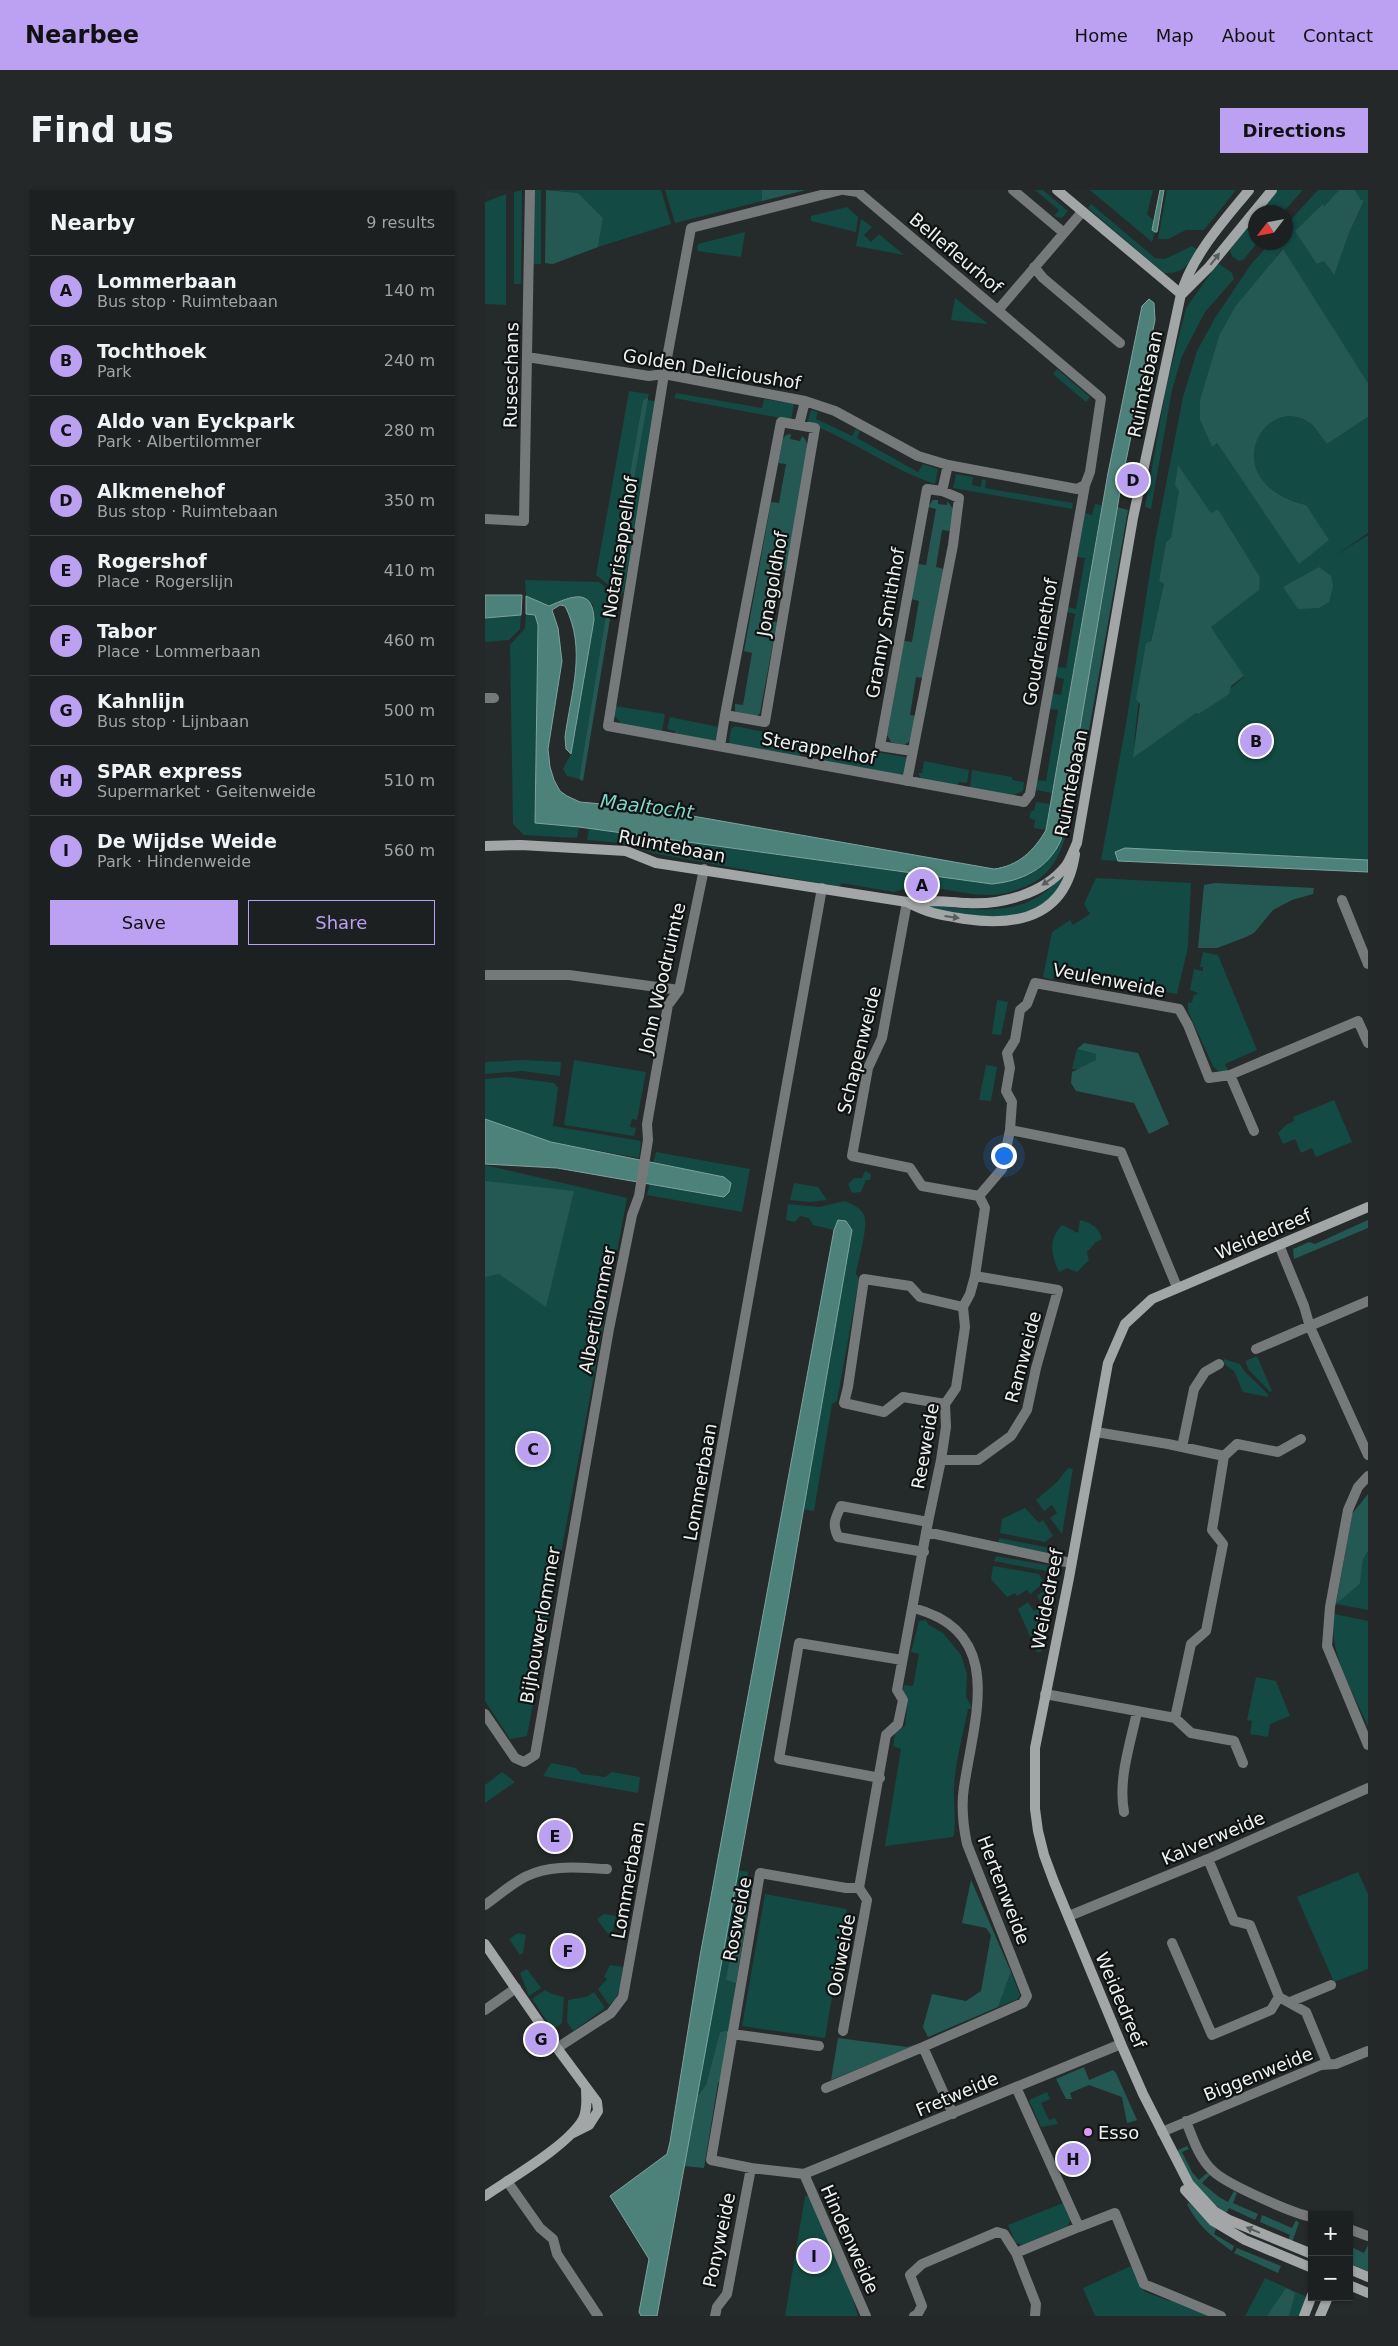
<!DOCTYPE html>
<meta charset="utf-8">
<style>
body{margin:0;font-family:"DejaVu Sans",sans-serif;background:#252829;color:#f1f3f6}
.controls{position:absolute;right:15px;bottom:15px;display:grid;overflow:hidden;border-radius:0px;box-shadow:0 1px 4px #0004}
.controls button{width:45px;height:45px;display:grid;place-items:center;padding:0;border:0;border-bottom:1px solid #3a3e3e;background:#1c2020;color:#f1f3f6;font:25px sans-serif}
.compass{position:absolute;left:763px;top:15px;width:45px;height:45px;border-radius:50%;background:#1c2020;box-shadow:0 1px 4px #0004;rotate:238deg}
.you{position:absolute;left:518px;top:965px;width:18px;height:18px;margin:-12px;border:4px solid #fff;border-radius:50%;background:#1a73e8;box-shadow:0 0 0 8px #1a73e833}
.badge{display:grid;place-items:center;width:32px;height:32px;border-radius:50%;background:#bca0f2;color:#111;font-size:16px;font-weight:700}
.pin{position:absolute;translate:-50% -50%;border:2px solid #fff;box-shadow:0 1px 5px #0006}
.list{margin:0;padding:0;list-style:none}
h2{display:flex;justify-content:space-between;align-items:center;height:65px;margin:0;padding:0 20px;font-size:21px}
h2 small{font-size:16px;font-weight:400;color:#a0a3a5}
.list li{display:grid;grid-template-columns:32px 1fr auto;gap:15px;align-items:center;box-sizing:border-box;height:70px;padding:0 20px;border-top:1px solid #3a3e3e}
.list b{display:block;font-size:19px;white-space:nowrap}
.list p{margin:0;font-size:16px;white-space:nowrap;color:#a0a3a5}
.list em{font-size:16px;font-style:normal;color:#a0a3a5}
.actions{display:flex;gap:10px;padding:15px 20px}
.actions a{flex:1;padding:11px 0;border:1px solid #bca0f2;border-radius:0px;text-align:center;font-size:18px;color:#bca0f2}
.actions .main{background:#bca0f2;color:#111}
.map{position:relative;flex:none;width:883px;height:2126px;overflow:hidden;border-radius:0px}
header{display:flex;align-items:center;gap:30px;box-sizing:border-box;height:70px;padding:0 25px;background:#bca0f2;color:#111}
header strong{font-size:24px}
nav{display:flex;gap:28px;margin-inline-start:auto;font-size:18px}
.intro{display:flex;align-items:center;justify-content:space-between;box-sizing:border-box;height:120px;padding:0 30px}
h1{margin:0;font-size:35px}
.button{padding:12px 22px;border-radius:0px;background:#bca0f2;color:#111;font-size:18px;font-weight:700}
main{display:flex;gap:30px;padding:0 30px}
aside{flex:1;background:#1c2020;border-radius:0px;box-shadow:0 1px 4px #0004}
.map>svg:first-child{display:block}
</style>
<header>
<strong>Nearbee</strong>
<nav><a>Home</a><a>Map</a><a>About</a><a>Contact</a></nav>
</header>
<div class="intro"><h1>Find us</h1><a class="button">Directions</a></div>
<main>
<aside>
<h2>Nearby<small>9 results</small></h2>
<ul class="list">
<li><span class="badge">A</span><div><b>Lommerbaan</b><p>Bus stop · Ruimtebaan</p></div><em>140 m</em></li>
<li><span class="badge">B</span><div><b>Tochthoek</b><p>Park</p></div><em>240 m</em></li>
<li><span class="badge">C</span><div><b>Aldo van Eyckpark</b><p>Park · Albertilommer</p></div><em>280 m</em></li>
<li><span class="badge">D</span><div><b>Alkmenehof</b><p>Bus stop · Ruimtebaan</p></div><em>350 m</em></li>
<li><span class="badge">E</span><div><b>Rogershof</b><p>Place · Rogerslijn</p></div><em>410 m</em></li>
<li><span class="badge">F</span><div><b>Tabor</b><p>Place · Lommerbaan</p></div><em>460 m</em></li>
<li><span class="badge">G</span><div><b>Kahnlijn</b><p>Bus stop · Lijnbaan</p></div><em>500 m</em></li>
<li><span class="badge">H</span><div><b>SPAR express</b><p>Supermarket · Geitenweide</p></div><em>510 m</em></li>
<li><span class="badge">I</span><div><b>De Wijdse Weide</b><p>Park · Hindenweide</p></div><em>560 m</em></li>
</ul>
<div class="actions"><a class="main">Save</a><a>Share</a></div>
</aside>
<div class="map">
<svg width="883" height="2126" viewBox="0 0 883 2126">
<rect width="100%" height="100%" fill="#252b2a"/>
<path fill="#134a44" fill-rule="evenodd" d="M37,0L36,94H29V2Z
M48,0H56V74H48Z
M66,0H176L186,34L113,57L118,28L93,3Z
M180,0H277V11L190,33Z
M550,0H558L583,21L577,28L569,26L574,20Z
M605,0H668L662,24L669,31L668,40L670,42L667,52Z
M682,0H751L719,40H701L683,49H673Z
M792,0H818L798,22H773Z
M833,0H854L839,18L838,15L832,74L839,71L848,84L864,43L879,12L876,11L870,0H883V193L797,59L734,146L715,211V230L727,257L732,253L815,374L821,315C727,291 779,201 825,233C831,238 837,248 842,254L883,227V343L851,365L883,345V670L640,658L630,662L633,671L616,670L641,534L670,351L698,207L712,161L730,128L767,73L785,53L801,52V35ZM690,295L727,324L733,319L775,387L726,437L759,487L715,524L711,523L649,567C650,510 666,450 679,394L674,391L681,352L686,348L695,301ZM834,377L813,418L821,385Z
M21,4V115L0,114V12Z
M606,14L670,68L680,69L707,56L712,59C701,76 701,83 679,83L603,18Z
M362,17L373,27L371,42L326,31V26Z
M770,25L772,53L759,69L754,71L747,66L745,60Z
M376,29L387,37L379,45L386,52L394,44L419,65L371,56Z
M260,42L256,67L212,61L213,54Z
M733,73L747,83L749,89L720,122L697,166L687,200L666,319L660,317L681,198L701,118Z
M470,108L503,134L466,130Z
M572,179L605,207L601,212L568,184Z
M144,201L164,204L163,207L158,210L125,396L111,385Z
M191,203L277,218L279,209L309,214L306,230L189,208Z
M163,210L173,212L138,404L130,399Z
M326,220L333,222L331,229L367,246L371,239L375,241L372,248L433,282L438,274L453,279L450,294C405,279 367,249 322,233Z
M471,284L488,287L487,295L496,297L497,289L501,290L500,298L588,313L587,319L468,298Z
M610,314L617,315L567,603L550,600L552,590L561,591L573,520L565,519L568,503L576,505L579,489L570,487L572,477L581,478L590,424L582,422L583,417L591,419L600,368L592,367L600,323L607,325Z
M40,390L114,392L125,401L94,589L82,586L78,579L86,564L109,430L108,415L100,407L73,412L64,416L41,406Z
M41,424L50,425L53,435L50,632L94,637L92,648L39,645L28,634L25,455L40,438Z
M36,425L35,439L24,450L0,452V428Z
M130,516L180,524L177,542L136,534L129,525Z
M185,527L234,537L232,549L228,552L190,545V541L182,539Z
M250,536L333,553L331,566L316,563L314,567L246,555L244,551L246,539Z
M337,553L420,567L423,571L422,583L417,585L334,570Z
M439,571L484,580L482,593L474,592L473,596L436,588L433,583H437Z
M487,580L527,587V590L539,592L538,601L526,606L485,598Z
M551,612L565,614L561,640L549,638L550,630L544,628L546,621H549Z
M581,616L587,618C580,654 572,687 534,699C526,702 516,705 508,705C488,706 466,700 446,697L447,693L439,692V696L432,695L409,702L356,693L355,697L172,664L135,653L102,650L104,638L435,684L544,685C577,659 575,656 581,616Z
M586,671L587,672C582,682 576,697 568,706C535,742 477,726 435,716L437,714C496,721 552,732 586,671Z
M611,688L706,693L703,757L692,804L569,782L568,790L558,787L567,742L585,730L588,735L605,724L599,714Z
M718,762L733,765L772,860L740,874L743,881C737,883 732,881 728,876L703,821V812L707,813L708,806L713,803L705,800L709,779L718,781V777H715Z
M512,810L523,812L516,845L507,844Z
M592,859L611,864V871L594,879H587Z
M39,870L76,872L75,886L37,881L0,884V872Z
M89,870L161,882L152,930L147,929L145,937L151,938L149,946L79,935Z
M501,875L512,877L506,911L494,910Z
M23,887L69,893L73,898L68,936L156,951L154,968L66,952L0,929V889Z
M849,910L867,952L831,967L827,958L816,963L810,949L798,954L793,943L801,935L809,931L808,927Z
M171,962L265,979L257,1022L162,1005L165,992L239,1007L238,987L168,974Z
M0,975L142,1008L42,1546L25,1549L0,1511Z
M380,981L386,984L385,990H381L376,1002L367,1003L363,994L369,988H377Z
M309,993L333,997L342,1010L325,1012L305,1010Z
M360,1011C367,1014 376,1018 379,1025C384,1035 373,1071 371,1083L374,1090L352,1211L347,1214L329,1321L318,1319L367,1040L361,1031L353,1030L349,1040L328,1035L324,1028L315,1026L310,1032L301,1030L303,1014L334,1017Z
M595,1030C606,1033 614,1037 617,1049L611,1052L602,1062L604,1070L592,1082L582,1078L574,1082C566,1064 563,1050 577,1035L593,1043Z
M772,1166L787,1201L785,1202L764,1180L760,1171Z
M739,1169L755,1174L760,1182L783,1204V1207L758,1202L749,1181L739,1174Z
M583,1278L588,1279L577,1344L565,1328L572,1323L567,1315L559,1321L551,1310L572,1292Z
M540,1318L554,1333L558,1330L568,1346L560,1352L515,1343L517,1329Z
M514,1348L570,1359L569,1364L513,1354Z
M883,1361V1420L851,1414L875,1394L878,1369Z
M511,1366L567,1376L566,1382L509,1371Z
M508,1376L554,1384L559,1393L545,1404L542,1400L532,1406L530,1403L522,1407L506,1389Z
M563,1398L566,1404L556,1462H552L533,1419L543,1412L549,1421L558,1415L552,1406Z
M849,1424L883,1431V1536C868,1502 843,1463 849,1424Z
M441,1430L444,1435L458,1443L476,1465L482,1484L481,1507L488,1519H483C478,1544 471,1570 469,1596C468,1608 472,1639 468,1647L400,1656L416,1559L408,1556L410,1542L420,1536L423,1509L417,1503L419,1495L428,1496L434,1464L426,1462L434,1431Z
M771,1487L791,1491L805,1526L785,1534L783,1547L765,1544L767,1531L762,1530Z
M66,1573L91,1578L96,1584L120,1587L127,1582L155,1587L153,1603L58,1586Z
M17,1582L30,1592L0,1613V1595Z
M253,1680L263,1682L262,1692L268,1694L262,1727L251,1735L242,1790L251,1793L246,1840L235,1842L221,1895L211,1908Z
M873,1682L883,1704V1779L849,1792L812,1707Z
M280,1704L362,1719L340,1848L257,1836Z
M119,1724L131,1726L127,1744H123L112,1729Z
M33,1743L41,1745L38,1763L35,1765L24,1749Z
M125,1775L138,1777C136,1790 136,1807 124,1815L113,1799L122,1789L119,1787Z
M42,1779L56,1798L44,1806L35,1783Z
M526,1782L535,1805L533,1809L513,1817Z
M60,1800L67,1804L79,1807L77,1833L68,1840L47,1809Z
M109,1802L120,1818L88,1841L82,1832L83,1810L101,1807Z
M562,1902L565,1909L556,1913L564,1930L570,1928L573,1934L556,1937L544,1910Z
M320,2006H325L368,2109L373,2126H300Z
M578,2013L585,2030L583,2036L537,2055L530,2052L523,2035Z
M646,2076L660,2102L685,2111L688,2107L734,2126H610L598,2098Z
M780,2088L822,2107L815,2126H760Z"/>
<path fill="#245953" d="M61,0L93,3L118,28L113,57L68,74L60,73Z
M277,0H321L277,11Z
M854,0H870L876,10L879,11L864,43L849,85L839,71L832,74L810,41L838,14L839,17Z
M798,59L883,193V227L842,254C837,248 831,238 825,233C780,201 727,291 821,315L844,350L814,374L732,253L727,257L715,230V210L734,146L750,117Z
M163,207V210L130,399L125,396L158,210Z
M306,244L305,249L315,251L317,246L320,249L323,256L301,381L293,379L283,430L292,432L275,523L272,526L253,525L250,521V514L258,515L267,463L259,461L286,312L294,313L301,274L293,273L298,249L301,245Z
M693,275L726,323L733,319L775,387L774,400L726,437L759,486L746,496L744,504L714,524L711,523L648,568L655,514L651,509L661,453L666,451L679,394L674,391L681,352L686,348L694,301L690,295Z
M448,310H453V314L462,315V311L469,320L465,341L457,340L451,377L459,379L438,488L431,487L425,525L432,526L427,550L419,555L406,552L402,545L419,451L427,452L434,411L426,409L433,374L441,375L451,319L443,317Z
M632,317L643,320L592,608L583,607Z
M834,377L846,386L848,396L844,412L834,418L813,419L798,397Z
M125,401L129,405L98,591L94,589Z
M730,693L829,698L828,704L807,710L788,720L769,743L761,747L732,758H713L719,695Z
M599,853L653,863L684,934L664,944L649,913L591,901L586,893L587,882L611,870V864L592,859Z
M0,991L89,1001L61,1117L14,1084L0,1087Z
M883,1030V1038L809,1069L808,1059L824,1052L830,1054Z
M883,1304V1361L878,1369L875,1394L851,1414L867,1324Z
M486,1690L526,1782L513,1817L443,1847L438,1837L447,1804L481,1811L496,1801L506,1745L501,1738L477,1733Z
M262,1727L251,1793L241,1790L251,1735Z
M246,1840L236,1890L233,1893L219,1978L199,1976L211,1908L221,1895L235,1842Z
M353,1848L422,1857L436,1853L346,1890Z
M599,1877L604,1890L628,1880L631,1883L652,1930L642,1933L637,1907L604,1895L585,1903L587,1909H581L571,1889Z
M702,1956L704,1959L697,1962L707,1982L714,1990L722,1983L725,1985L717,1993L734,2007L743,2012L749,2001L752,2003L748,2013L773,2024L770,2030L744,2018L741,2023C714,2004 706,1990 691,1961Z
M704,2013L731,2039L729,2044L749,2056L747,2061C727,2047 713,2036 702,2014Z
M777,2025L807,2038L811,2030L814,2033L807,2052L803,2051L805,2045L775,2032Z
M883,2055V2081L864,2074V2056L879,2063Z
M752,2058L796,2076L793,2083L749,2063Z
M801,2098L810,2103L804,2126H782Z"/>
<path fill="#4d827b" stroke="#7da39e" d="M675,0H679L672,42H670L667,40Z
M664,109L669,113L670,130L637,290L576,650C563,679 537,691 507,694L94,637L50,633L53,435L50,425L41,424V406L64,416C87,406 108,397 109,430L86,564L81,559L80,547C86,502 102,459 80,416L75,415L67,420L73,438L77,471L63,559L65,577L69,590L75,601L82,606L95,612L162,618L509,679C533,676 549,661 561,640L623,283L657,116Z
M0,405H37L36,425L0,428Z
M640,658L883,670V682L633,671L630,662Z
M0,929L66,952L239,987L246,993L244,1002L239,1007L72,978L0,974Z
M353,1030L361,1031L367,1040L303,1409L172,2126H156L154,2122L164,2069L125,2006L182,1964L185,1952L215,1766L349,1040Z"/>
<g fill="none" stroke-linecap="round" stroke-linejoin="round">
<path stroke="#767979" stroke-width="10" d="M356,0L206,38L179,184L123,536L539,612L545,604L600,295L605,282L616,208L373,2L359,0
M528,0L579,43
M549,77L558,88L635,153
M514,119L597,22
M42,167L164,186L179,184L320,211L350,221L433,266L463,275L592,299L600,295
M314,235L320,211
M457,301L463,275
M0,329L39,331L45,0
M0,508H9
M235,556L240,525L296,232L330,238L280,532L240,525
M422,591L468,355L474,308L457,301L442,299L395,556L427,561
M857,710L883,774
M422,712L397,848L383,878L367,966L425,978L437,996L494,1006
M0,785H84L194,800
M745,885L769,941
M525,940L636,962L692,1097
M494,1006L517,979L525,940L527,912L521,901L525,878L522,863L530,850L535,820L542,814L550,793L694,819L703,835L724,888L745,885L873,831L883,853
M794,1055L819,1116L825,1137L883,1265
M478,1117L480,1137L471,1198L460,1214L461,1237L456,1270L443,1332L412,1500L418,1510L413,1534L401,1545L374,1698H361L275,1683L226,1970L266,1978L319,1984L636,1854
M478,1117L485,1104L490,1086L500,1018L494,1006
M771,1159L883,1111
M460,1214L418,1207L399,1222L359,1213L363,1197L379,1089L425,1096L435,1107L478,1117
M611,1242L683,1254L739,1266L752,1254L793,1262L816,1249
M697,1257L709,1199L720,1182L734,1174
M456,1270H493L526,1246L542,1220L551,1178L573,1100L490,1086
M883,1286L873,1297L863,1320L845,1417L842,1456L883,1555
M441,1342L586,1373
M439,1362L353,1347C347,1334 350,1329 356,1316L443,1332
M428,1418C522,1442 489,1528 479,1597C476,1616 478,1635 482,1654L542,1806L538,1813L438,1857L468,1924
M560,1504L690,1528L706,1543L749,1551L758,1573
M0,1524L30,1568L39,1572L50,1565L124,1139L147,1025L154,1006L163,950L162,934L183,815L194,800L219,679
M690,1528L706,1454L721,1441L738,1354L727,1340L739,1266
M395,1588L294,1569L314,1453L417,1470
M639,1622C633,1589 645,1555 652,1522
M723,1669L749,1731L765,1735L794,1807L821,1822L842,1873
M0,1715C13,1706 27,1693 42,1686C67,1674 95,1678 122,1679
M584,1726L723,1669L883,1598
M687,1753L727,1845L786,1820L794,1807
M805,1812L846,1795
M0,1820L31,1798
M358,1841L382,1710L374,1698
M247,1844L334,1856
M72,1858L126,1823L138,1807L337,698
M531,1897L594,2037L531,2063
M341,1898L438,1857
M701,1931C708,1949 714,1968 728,1981C741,1994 809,2024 827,2027
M677,1942L836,1875L851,1874L883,1861
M319,1984L381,2126
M22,1991L55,2038L68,2049L72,2064L113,2126
M594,2037L630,2023L659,2094L736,2126
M864,2039L883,2046
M230,2126L232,2117L242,2104L266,1978
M429,2126L432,2125L437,2116L425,2085L437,2074L512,2042L519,2044L531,2063L551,2114L550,2126"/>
<path stroke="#a2a6a6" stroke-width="10" d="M572,0L696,104
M697,104L724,77L787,0
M0,656L36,655L141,661L171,673L422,712C442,709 461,712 482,713C516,715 558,704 580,677C585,671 588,661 592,653L648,328L696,104C708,64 738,32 764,0
M422,712C445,724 455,725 480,729C535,737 581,725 590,664
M0,1754L72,1858L112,1912L113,1921L104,1935L86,1944
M700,2000L728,2031L760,2050L827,2078
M0,2006C26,1988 84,1955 98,1929C103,1919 101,1909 101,1898
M827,2064L744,2030L729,2021L704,1994L658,1904L636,1854L569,1692L559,1665L553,1641L550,1619V1558L584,1388L623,1173L640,1134L667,1109L883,1017
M864,2079L883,2087
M864,2095L883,2103
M819,2126L827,2105
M835,2126L843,2107"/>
</g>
<defs><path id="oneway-solid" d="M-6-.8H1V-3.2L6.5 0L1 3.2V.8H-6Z" transform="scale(1.25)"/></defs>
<g fill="#595c5c">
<use href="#oneway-solid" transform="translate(730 69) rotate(-52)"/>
<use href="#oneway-solid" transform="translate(563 691) rotate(145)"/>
<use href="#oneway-solid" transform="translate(467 727) rotate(8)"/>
<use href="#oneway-solid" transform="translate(768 2040) rotate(-157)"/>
</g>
<circle fill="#dc99f5" stroke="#101312" stroke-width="2" cx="603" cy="1942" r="5"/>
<g text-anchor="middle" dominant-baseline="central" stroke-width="4.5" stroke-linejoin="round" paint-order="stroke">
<g font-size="18" fill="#edf1f0" stroke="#101312">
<text transform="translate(471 63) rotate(40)">Bellefleurhof</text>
<text transform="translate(227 179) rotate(9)">Golden Delicioushof</text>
<text transform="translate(26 185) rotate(-89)">Ruseschans</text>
<text transform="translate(660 194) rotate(-78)">Ruimtebaan</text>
<text transform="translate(135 357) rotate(-81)">Notarisappelhof</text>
<text transform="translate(287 394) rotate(-80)">Jonagoldhof</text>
<text transform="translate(400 433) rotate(-80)">Granny Smithhof</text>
<text transform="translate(555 452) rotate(-80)">Goudreinethof</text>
<text transform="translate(334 558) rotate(10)">Sterappelhof</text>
<text transform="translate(586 593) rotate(-79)">Ruimtebaan</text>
<text transform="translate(187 656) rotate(11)">Ruimtebaan</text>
<text transform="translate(177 788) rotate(-77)">John Woodruimte</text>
<text transform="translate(624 790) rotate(11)">Veulenweide</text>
<text transform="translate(374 860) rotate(-76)">Schapenweide</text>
<text transform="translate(778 1044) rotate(-23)">Weidedreef</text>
<text transform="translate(112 1120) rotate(-79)">Albertilommer</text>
<text transform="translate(538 1167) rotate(-75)">Ramweide</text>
<text transform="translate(440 1256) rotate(-80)">Reeweide</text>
<text transform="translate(215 1292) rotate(-80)">Lommerbaan</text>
<text transform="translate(562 1409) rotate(-79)">Weidedreef</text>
<text transform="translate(55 1435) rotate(-80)">Bijhouwerlommer</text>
<text transform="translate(728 1648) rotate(-23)">Kalverweide</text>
<text transform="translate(143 1690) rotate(-80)">Lommerbaan</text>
<text transform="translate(519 1700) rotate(69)">Hertenweide</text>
<text transform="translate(252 1729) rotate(-79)">Rosweide</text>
<text transform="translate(356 1765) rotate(-79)">Ooiweide</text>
<text transform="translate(636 1810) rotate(67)">Weidedreef</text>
<text transform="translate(773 1884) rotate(-22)">Biggenweide</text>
<text transform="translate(472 1904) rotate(-23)">Fretweide</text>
<text transform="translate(365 2049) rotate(66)">Hindenweide</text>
<text transform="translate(234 2050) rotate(-78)">Ponyweide</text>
</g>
<g font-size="18" fill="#edf1f0" stroke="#101312" text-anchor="start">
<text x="613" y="1942">Esso</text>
</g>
<g font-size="19" font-style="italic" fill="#7ed7cb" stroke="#101312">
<text transform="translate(162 616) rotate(7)">Maaltocht</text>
</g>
</g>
</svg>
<div class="controls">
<button>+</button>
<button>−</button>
</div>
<svg class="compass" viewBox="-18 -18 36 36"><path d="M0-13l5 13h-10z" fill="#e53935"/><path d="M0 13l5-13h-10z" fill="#a0a3a5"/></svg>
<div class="you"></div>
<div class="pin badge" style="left:437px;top:695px">A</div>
<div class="pin badge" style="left:771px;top:551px">B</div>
<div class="pin badge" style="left:48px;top:1259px">C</div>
<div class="pin badge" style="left:648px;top:290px">D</div>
<div class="pin badge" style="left:70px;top:1646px">E</div>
<div class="pin badge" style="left:83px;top:1761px">F</div>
<div class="pin badge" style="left:56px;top:1849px">G</div>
<div class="pin badge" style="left:588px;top:1969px">H</div>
<div class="pin badge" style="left:329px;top:2066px">I</div>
</div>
</main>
